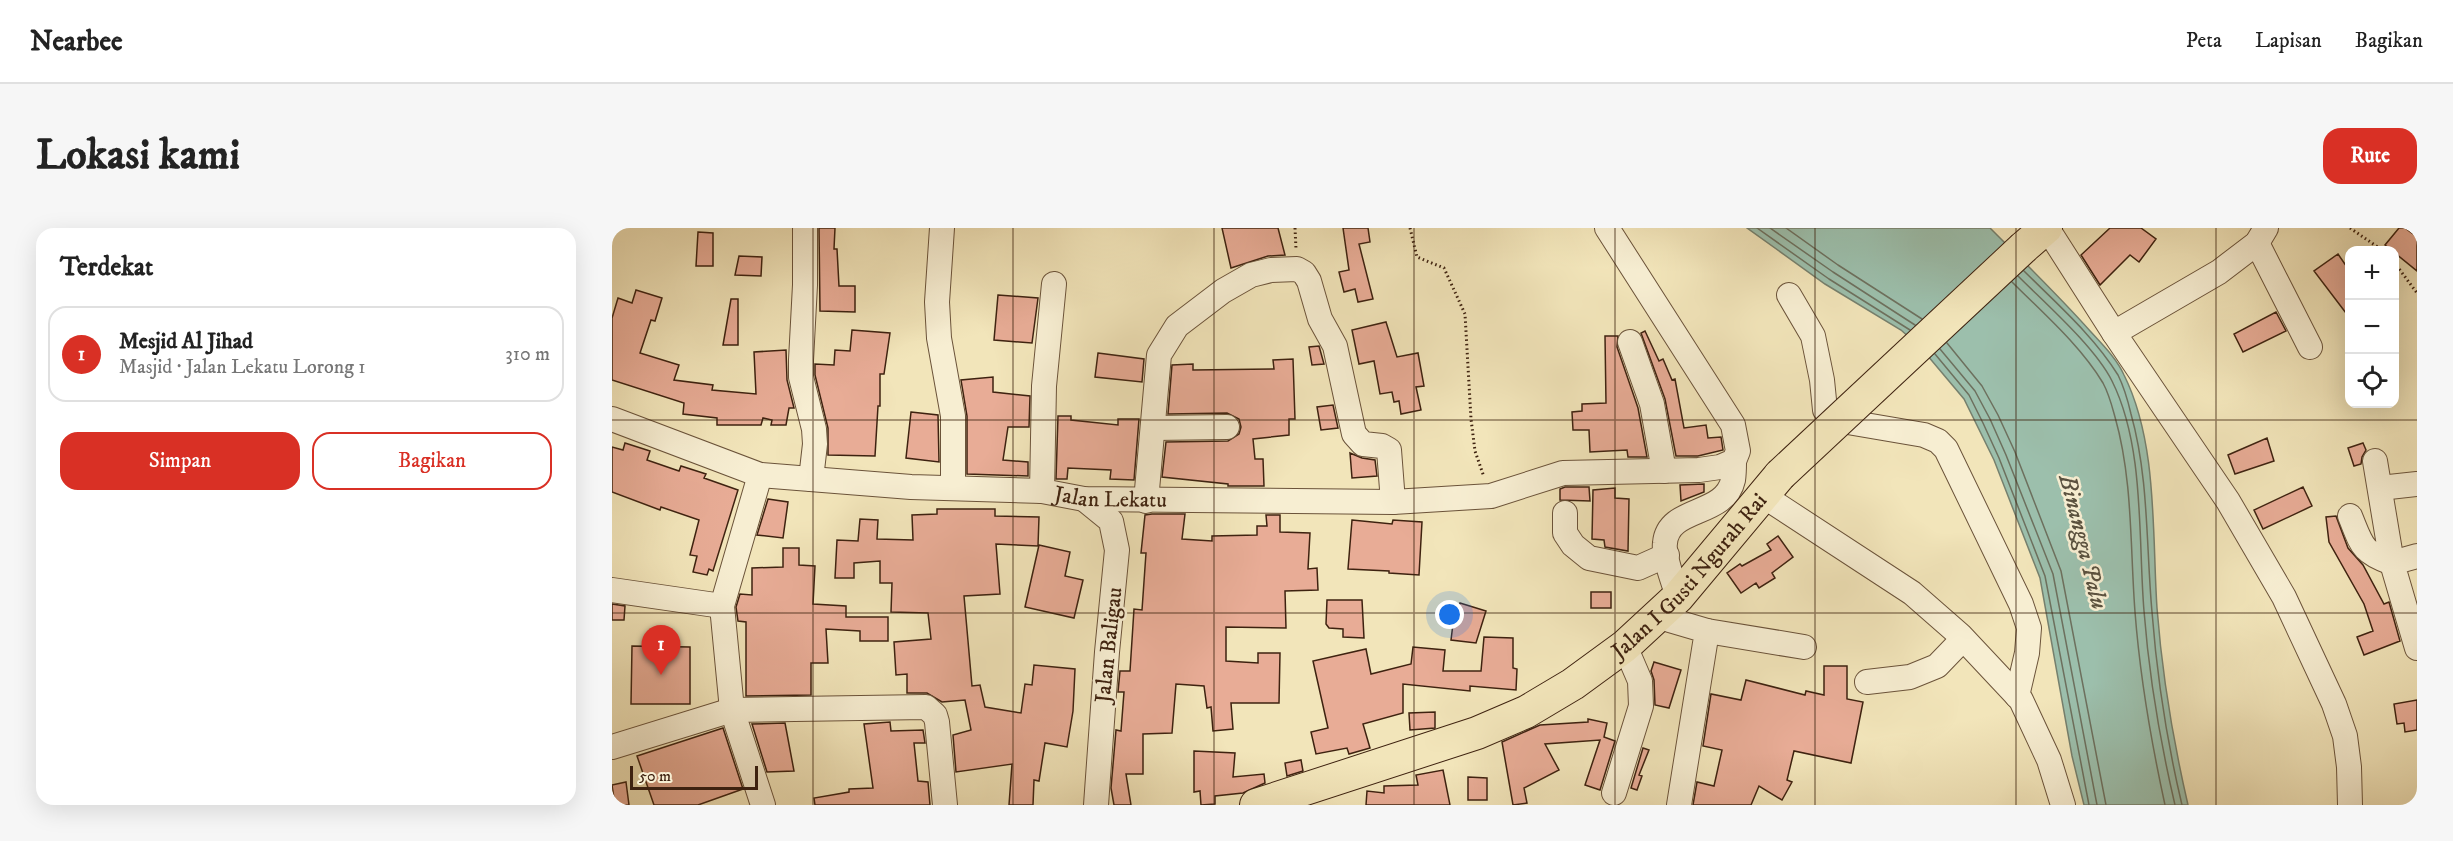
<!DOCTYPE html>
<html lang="id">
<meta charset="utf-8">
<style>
body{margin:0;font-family:"IM FELL DW Pica",serif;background:#f6f6f6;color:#222}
.controls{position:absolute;right:18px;top:18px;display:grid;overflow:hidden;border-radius:12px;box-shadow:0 6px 24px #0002}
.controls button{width:54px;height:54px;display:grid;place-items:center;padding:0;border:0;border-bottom:2px solid #e0e0e0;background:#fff;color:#222;font:30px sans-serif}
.scale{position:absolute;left:18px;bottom:15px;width:128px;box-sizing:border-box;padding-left:6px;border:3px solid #3e2210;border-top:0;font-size:16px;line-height:21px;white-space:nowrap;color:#3e2210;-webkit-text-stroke:4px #f7eed2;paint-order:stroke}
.you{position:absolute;left:838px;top:387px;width:21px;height:21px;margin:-15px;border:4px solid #fff;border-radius:50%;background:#1a73e8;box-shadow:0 0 0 9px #1a73e833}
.badge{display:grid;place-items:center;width:39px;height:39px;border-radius:50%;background:#d93025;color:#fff;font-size:20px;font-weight:700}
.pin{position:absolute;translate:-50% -50px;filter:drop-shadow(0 2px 3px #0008)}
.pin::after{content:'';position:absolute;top:32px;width:21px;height:18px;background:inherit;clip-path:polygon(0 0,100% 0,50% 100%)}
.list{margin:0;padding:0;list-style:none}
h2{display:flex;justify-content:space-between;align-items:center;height:78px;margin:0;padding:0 24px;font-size:26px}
h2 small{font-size:20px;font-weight:400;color:#767676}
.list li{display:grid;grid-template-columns:39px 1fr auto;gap:18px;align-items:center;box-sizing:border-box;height:96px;margin:0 12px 12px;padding:0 12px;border:2px solid #e0e0e0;border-radius:18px}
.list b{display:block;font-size:22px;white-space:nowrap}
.list p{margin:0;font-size:20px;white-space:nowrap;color:#767676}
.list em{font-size:20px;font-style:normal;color:#767676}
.actions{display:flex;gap:12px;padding:18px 24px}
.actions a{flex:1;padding:14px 0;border:2px solid #d93025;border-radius:18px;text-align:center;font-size:21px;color:#d93025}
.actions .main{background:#d93025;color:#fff}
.icon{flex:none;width:33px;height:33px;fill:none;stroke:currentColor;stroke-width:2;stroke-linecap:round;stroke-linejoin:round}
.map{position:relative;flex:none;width:1805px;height:577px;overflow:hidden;border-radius:18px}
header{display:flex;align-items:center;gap:36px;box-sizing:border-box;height:84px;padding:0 30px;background:#fff;border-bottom:2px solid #e0e0e0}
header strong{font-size:28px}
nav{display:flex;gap:33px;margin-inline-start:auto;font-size:21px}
.intro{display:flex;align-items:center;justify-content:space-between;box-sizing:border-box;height:144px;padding:0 36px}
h1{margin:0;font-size:42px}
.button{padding:15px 27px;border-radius:18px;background:#d93025;color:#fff;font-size:21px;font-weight:700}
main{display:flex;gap:36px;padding:0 36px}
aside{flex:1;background:#fff;border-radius:18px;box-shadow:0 6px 24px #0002}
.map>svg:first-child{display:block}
</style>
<header>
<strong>Nearbee</strong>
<nav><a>Peta</a><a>Lapisan</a><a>Bagikan</a></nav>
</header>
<div class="intro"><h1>Lokasi kami</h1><a class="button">Rute</a></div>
<main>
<aside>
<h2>Terdekat<small></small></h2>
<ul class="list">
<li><span class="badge">1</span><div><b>Mesjid Al Jihad</b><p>Masjid · Jalan Lekatu Lorong 1</p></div><em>310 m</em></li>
</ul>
<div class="actions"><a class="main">Simpan</a><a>Bagikan</a></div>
</aside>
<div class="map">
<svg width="1805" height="577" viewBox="0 0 1805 577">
<rect width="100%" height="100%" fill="#f2e5ba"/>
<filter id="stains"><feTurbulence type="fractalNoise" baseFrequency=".00333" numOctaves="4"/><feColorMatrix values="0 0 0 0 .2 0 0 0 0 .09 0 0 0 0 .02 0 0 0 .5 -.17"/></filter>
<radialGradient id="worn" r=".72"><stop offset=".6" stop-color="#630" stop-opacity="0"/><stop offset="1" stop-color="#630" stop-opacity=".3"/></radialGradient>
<path fill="#9cbfac" stroke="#76806e" stroke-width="1.5" d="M1135,0H1378C1412,34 1447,68 1479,104C1491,117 1505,131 1512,147C1546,215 1540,306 1545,380C1550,446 1561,512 1576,577H1472L1460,528L1428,350L1382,232L1352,171L1310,121L1289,102L1213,56Z"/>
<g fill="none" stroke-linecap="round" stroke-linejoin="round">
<path stroke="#6d705e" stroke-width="1.5" d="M1145,0L1217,51L1298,102
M1158,0L1221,44L1303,97
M1174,0L1226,37L1310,91
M1412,43C1444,75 1482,108 1506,147C1512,159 1516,173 1519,186C1537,250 1534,318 1540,384C1545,449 1555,514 1570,577
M1406,48C1434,76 1483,119 1500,153C1533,219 1526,311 1532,383C1537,448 1548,513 1563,577
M1400,54C1431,85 1468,117 1491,155C1497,166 1500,178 1503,189C1521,252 1518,319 1523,384C1528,449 1539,513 1553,577
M1335,115L1370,158L1386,187L1403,224L1449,343L1494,577
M1328,121L1363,163L1378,191L1394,227L1441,346L1485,577
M1323,126L1357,167L1371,195L1387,230L1433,348L1477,577"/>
</g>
<path fill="#e8ac96" stroke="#3e2210" stroke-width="1.5" d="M207,0H223L222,21H225L227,58H243V84L208,83Z
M610,0H666L673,27L656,28L619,40Z
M731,0H756L758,14L747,16L761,71L746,74L743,61L732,64L727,44L737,42Z
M1498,0H1529L1544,11L1527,34L1518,27L1488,57L1469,27Z
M1787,0H1793L1805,9V43L1773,17Z
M86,4L101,5V38H84Z
M1726,26L1737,42V89L1702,43Z
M127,28L150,29L149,48L123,47Z
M24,62L50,70L43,93L39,92L28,125L67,137L62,152L101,157L100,162L144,166L142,124L174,122L175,152L182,180H177L174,197H159L160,192L151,190L149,197H105V190L71,186L72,175L0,152V90L6,70L20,75Z
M386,67L426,70L420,115L382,112Z
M119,71H126V117H111Z
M1664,84L1674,103L1631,124L1622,106Z
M774,94L785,129L806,125L812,158L804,159L809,182L789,186L787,173L782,174L780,164L768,166L762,133L747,136L740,102Z
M240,102L278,105L272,146H268V178H266L263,228L216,227V200L203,147V136L222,137L223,122L238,123Z
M1033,103L1047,133L1051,131L1060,152L1063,151L1072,200L1094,197L1096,210L1109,209L1111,222L1086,228H1064L1053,171L1029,105Z
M993,108H1006L1005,119L1026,180L1035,229H1016L1015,222L978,224L977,202H961L960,184L970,183V176L994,175Z
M707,118L712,136L700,137L697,119Z
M486,125L532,131L530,154L483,149Z
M681,131L683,191H677V207L641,211L643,231H651L652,258H616V256L550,249L554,214L616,213L627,206L629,199L627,191L615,185L556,186L560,137L581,136V142L662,141L661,132Z
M381,149V164L418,168L417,199H396L391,232L416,234V248L355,246V188L349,152Z
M721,177L726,200L709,202L705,179Z
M299,184L326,187L327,234L294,230Z
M446,188H459V192L506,197V191H527L522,252L498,251L499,242L456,240L455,251H444Z
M1655,210L1662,233L1623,246L1616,227Z
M13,215L38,223L35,232L67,243L69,238L94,246L92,250L126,262L101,343L97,341L95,347L81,344L85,328L78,327L87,292L49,279L48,282L0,264V219L11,222Z
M1751,215L1754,222L1750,229L1749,236L1742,238L1736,220Z
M738,225L750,230L763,232L765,248L740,250Z
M1092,256V264L1069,273L1068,257Z
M953,259H977L978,273L948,272V261Z
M1691,259L1700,278L1651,301L1642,282Z
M1003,260V270L1017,271L1016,323L993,319L992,312L980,311L981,262Z
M156,271L176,274L171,310L145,307Z
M325,281H383V288L427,289L426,318L384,316L388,366L352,368L360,458L368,457L373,479L409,485L413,456L420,457L422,437L463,441L461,483L455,519L433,515L427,553L422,552L421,577H397L400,536L344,544L341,507L359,502L353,472L330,474L315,465H295V446L284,447L282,414L319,411L316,385L279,384L280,355H268V333L242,335V350H223L225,312L246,313L248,291L266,292L265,311L301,312L300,287L325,286Z
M540,286H573L570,311L600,313V308L645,307V298H655L654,287H668V304L698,305L696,341L705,340L706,362L673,363L674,400L614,399V433L646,435V425H668L667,475H619L621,501L601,503L599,479L595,480L592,458L564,456L560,505L531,506V546H514L519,577H502L499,560L504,502L509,503L512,464H506L508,443H518L522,381L530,382L534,325H529L533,287Z
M1724,288L1736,320L1751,337L1772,376L1777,374L1788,413L1752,427L1745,409L1761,403L1752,376L1717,314L1714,289Z
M740,292L780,296L781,292L810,294L807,347L777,345V343L736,341Z
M1166,308L1181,329L1160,345L1163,350L1147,360L1144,355L1129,365L1115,345L1128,336L1130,338L1159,322L1155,316Z
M427,317L458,324L453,348L471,352L462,390L413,379Z
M171,320H187V337L203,338L201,376L234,378V389H276V413H248V403L214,401L216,435H199V467L134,468V394L126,393L124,379L128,366L140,367V340L171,339Z
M979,364H999V380H979Z
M715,372H750L752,410L731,409V401L717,400L714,396Z
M848,375L874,383L864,415L839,412L841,396Z
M0,376L13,378L12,392H0Z
M872,409L901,410V440L905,441L904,462L858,458V463L791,456V485L751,496L758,520L737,526L735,520L704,526L699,504L716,500L701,433L754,421L759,446L799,436L801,419L833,422L831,443H869Z
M20,418L78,419V476H19Z
M1042,434L1069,442L1057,480L1043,477L1042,452L1039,443Z
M1212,438H1235V471L1251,474L1239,535L1182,523L1175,552L1180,554L1170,572L1147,558L1139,577H1081L1085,554L1102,558L1110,522L1091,518L1099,466L1129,472L1134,452L1193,467L1194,463L1212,467Z
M1805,472V502L1793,504L1792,495L1785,496L1782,476Z
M823,484V500L798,502L797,485Z
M976,491L995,495L992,509L1003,513L988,562L973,557L988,512L933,516L947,542L912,560L915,575L901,577L890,514L928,497L976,494Z
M278,494L279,503L311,502L313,515H302L306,553L316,554L318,577H203L202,570L237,564V561L261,560L252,496Z
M173,495L182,543L155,544L140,496Z
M111,500L131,561L86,577H42L25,528Z
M1031,520L1037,522L1027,547L1030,548L1025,562L1019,560Z
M582,523L623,525L621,549L652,546L653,555L631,565L603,568V576L589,577L588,563L582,564Z
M689,532L691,543L675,548L673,535Z
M831,542L838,577H754L755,563L772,565V558L806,557L804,547Z
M856,549L875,550V572H856Z
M14,554L17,577H3L0,557Z"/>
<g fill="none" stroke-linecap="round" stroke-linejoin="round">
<defs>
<g id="minor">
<path d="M193,0V57L189,132V149L202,201L203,216L199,251"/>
<path d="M330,0L325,74L327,110L341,188V260"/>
<path d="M1435,0L1502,105"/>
<path d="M1654,0L1645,15L1607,44L1502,105L1616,273L1672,369L1722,476L1733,508L1737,539L1738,577"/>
<path d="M1645,15L1698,119"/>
<path d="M1177,67L1201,108L1210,152L1213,182L1224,192L1312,207L1326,213L1334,221L1409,376L1417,400L1415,425L1405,468"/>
<path d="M1018,114L1040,176L1052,243"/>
<path id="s1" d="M0,191L148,247L299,259L430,263L472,271L781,274L879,268L951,245L1087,242L1108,239L1122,233L1126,223L1121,197L995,0"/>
<path d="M542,200L615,199"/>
<path d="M148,247L110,378L120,482L151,577"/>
<path d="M1768,260L1805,256"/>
<path d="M430,263L432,158L442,56"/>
<path d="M1150,267L1300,365L1348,407L1409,472L1437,532L1451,577"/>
<path d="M472,271L499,293L505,322L495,424L484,577"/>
<path d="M534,273L547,127L565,98L611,63L639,47L659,42L685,41L692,45L697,53L708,91L723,118L742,206L751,216L770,218L777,222L781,274"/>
<path d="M953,285V305L961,317L977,330L1026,340L1055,327"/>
<path d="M1738,288C1750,317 1749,324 1780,335L1763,233"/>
<path d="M1805,328L1780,335L1805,420"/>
<path d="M0,362L110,378"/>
<path d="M1066,369C1062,355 1051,328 1053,315C1056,278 1113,289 1121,252C1122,246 1122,239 1122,233"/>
<path d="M1044,388L1095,403L1067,577"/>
<path d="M1095,403L1192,419"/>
<path d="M1255,454L1298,449L1325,438L1351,411"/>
<path d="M0,519L120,482L314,479L323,487L325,494L333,577"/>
<path d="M1002,565L1029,478L1028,453L1013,418"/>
</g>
<g id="major">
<path d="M1412,19L1434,0"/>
<path id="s2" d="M644,577L865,505L914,484L961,456L1013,418L1066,369L1168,247"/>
</g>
</defs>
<use href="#minor" stroke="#6b533a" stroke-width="26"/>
<use href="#major" stroke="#3e2210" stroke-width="34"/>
<path stroke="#3e2210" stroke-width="3" stroke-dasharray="1.5 3" stroke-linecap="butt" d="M683,0L684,21
M798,0L805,29L832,40L853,86L859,191L863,223L872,249
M1738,0L1770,22
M1782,34L1805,65"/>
<use href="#minor" stroke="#f7eed2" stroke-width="24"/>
<use href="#major" stroke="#f2e5ba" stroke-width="32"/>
<defs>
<path id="major-bridge" d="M1168,247L1412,19"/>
</defs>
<use href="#major-bridge" stroke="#3e2210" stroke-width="34" stroke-linecap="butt"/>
<use href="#major-bridge" stroke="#f2e5ba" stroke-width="32"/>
</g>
<path fill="none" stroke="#3e2210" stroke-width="1.5" stroke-opacity="0.55" d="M201,0V577M401,0V577M602,0V577M802,0V577M1003,0V577M1203,0V577M1404,0V577M1604,0V577M0,192H1805M0,385H1805"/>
<g text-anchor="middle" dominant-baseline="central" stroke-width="5" stroke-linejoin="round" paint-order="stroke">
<g font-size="22" fill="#3e2210" stroke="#f7eed2">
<text stroke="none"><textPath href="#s1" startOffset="510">Jalan Lekatu</textPath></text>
<text stroke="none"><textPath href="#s2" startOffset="500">Jalan I Gusti Ngurah Rai</textPath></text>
<text transform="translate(497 417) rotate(-84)">Jalan Baligau</text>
</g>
<g font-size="24" font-style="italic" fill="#5a513f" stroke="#f7eed2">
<text transform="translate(1471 314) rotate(76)">Binangga Palu</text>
</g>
</g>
<rect width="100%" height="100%" filter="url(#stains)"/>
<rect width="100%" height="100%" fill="url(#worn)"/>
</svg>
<div class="controls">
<button>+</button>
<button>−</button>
<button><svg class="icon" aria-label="locate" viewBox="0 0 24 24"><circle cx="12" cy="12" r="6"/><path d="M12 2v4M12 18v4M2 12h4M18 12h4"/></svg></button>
</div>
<div class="scale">50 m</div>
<div class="you"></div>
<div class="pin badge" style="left:49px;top:447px">1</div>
</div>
</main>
